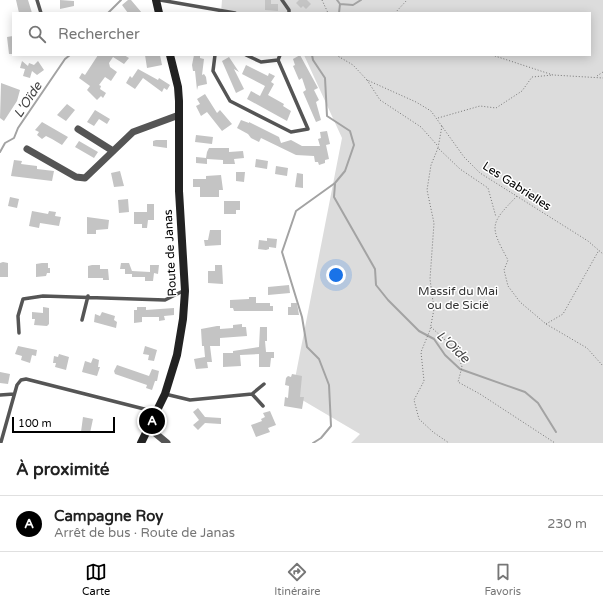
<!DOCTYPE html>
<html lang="fr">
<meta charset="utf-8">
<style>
body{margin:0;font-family:"Varela Round",sans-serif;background:#f6f6f6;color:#222}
.scale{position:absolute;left:12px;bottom:10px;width:103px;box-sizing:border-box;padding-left:4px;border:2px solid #000;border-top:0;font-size:11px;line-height:14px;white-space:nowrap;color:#000;-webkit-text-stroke:3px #fff;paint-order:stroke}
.you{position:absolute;left:336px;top:275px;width:14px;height:14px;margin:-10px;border:3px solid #fff;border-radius:50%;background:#1a73e8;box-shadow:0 0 0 6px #1a73e833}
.badge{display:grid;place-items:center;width:26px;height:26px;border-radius:50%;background:#000;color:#fff;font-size:13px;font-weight:700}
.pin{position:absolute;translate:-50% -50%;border:2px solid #fff;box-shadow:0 1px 4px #0006}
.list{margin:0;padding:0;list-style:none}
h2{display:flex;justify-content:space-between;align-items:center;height:52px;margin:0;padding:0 16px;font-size:17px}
h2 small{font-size:13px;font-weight:400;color:#767676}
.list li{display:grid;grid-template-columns:26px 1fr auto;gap:12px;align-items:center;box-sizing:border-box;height:56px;padding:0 16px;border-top:1px solid #e0e0e0}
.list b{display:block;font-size:15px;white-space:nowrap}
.list p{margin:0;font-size:13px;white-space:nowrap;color:#767676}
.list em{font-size:13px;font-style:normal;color:#767676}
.icon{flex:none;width:22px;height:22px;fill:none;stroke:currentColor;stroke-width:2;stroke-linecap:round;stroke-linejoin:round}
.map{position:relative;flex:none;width:603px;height:443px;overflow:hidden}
.search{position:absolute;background:#fff;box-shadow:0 2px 10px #0003;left:12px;right:12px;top:12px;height:44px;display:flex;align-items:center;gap:10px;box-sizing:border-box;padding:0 14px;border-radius:0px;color:#767676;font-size:15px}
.sheet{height:108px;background:#fff}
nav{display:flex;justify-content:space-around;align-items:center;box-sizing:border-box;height:56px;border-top:1px solid #e0e0e0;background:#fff;font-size:11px;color:#767676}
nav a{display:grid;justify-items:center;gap:2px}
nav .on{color:#000}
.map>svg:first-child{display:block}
</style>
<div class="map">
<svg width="603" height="443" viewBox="0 0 603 443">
<rect width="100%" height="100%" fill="#fff"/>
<path fill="#dcdcdc" d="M222,0H603V443H351L360,434L292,394L342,138L304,55H590V13H221Z"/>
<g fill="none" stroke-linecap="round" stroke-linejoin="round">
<path stroke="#a3a3a3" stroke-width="2" d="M337,0L340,4L353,5L361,0
M108,13L121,0
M339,13L340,4
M312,55L313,60L325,78L327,116L350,131L354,145L345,171L335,183L296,211L282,252L302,317L307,347L319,359L329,385L331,426L321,438L313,443
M0,152L5,143L14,138L18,128L65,59L70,55
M335,184L334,197L375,269L376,285L388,300L419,331L434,339L445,355L460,369L525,392L538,403L556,432"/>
</g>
<path fill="#c4c4c4" d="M16,0H28L32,13H19Z
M60,0L74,1V6L60,9Z
M128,0H131L142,13H128L122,5Z
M265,0H271V4H278V11L265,10Z
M299,0H307L311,4L306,9L303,6L301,8L296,3Z
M13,36V54H9L7,37Z
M98,55H124L129,58L124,64L113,57L109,63L110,67L117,72L111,81L105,77L99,85L101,86L100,89L106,93L103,98L101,96L97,100L87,90L90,86L79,78L82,73L85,75Z
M145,55H160L162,65L147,68Z
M194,55H200V58L204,59L202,75L204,74L206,77L207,84L198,86L197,90L195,71H193L192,65Z
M300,55L318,88L314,90L319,100L316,102L321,120L316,122L303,92L306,90L302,78L299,80L293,66L295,65L293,59Z
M229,57L239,72L234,69L244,89L236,93L222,61Z
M22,61L28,66L29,63L34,65L38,61L44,70L37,75L32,71L30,78L23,76L25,69L20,68Z
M246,65L268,76L269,73L275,76L271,82L274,84L268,95L284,104L283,106L291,111L287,121L247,99L251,91L260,96L265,86L242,74Z
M138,69L158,80L159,78L170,85L167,90L164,88L162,92L143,78L135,89L126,83L130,76L132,78Z
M1,83L20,90L17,101L4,121L0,118Z
M205,94L217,113L220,110L232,124L222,131L207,112L201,116L196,106L200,104L197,99Z
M67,104L75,110L66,121L57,115Z
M95,110L110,119L107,124L99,119L94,126L87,122Z
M241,120L249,123V122L279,137L281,143L291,140L302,146H320L318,139L321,138L320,132L327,131L330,144L326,145L329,159L325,160V163L319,165L318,162H315L314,156L296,155L261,138L259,142L251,138L248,134L237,128Z
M42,122L68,137L62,145L52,139L46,136L42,139L37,135L39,132L35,130Z
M196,135L213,137L212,144L195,142Z
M156,140H167V148L153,146V141Z
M79,141L98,152L94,158L75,147Z
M209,148H229V152L243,151L244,158L234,159L235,164H223V160L207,159V164L196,163V157L206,158L207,152Z
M256,159L268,161L267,169L255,167Z
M14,160L22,161L21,164L37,166V169L54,171L52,181L11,176Z
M276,166L288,168L287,176L275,174Z
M120,171L124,186L114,187L111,173Z
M236,172H245L244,182L236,181Z
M297,173L303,174V188L295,187Z
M221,175L223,190H219V197H200V187H193V179H206V176Z
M10,197L19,199L17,208L8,206Z
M128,199L129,212L119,213L118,200Z
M224,201H240V210H236V214H224Z
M147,204H154V220H148L147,228H142V224H134V212H147Z
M32,211L48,214L49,211L56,212L55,216L61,217L59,226L40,223L39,228L29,226Z
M87,217L109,220L108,229L96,230V234H87Z
M210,230H221V245L205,246L204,240H208Z
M267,238L277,239L276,248L269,247V249L266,250L258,249L259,240L267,241Z
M3,262L8,263V277H0V263Z
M42,263H48V268H50V273H47L46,276L36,277V264Z
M121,263H129L132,271L150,272V265H159L158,274L154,273L153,281H145V277H132V274H125V269H120Z
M92,265H100V269H108L109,280H103V278H88V266Z
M215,265H222L223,284L208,283V271H215Z
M289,285L290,293L268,295V287Z
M249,297H256V303H270V306H273V311H234L233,308H230V300L249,299Z
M291,303H297L299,315H288V307H291Z
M43,307L49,308V324L47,326L34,325L35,319H32V312L43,313Z
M137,307H146V310L174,308V315L164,316L165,320L159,321V317H142V322L134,323V310H137Z
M102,312L115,316L114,320L117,322L116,328L94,322L95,314L100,316Z
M242,324V327H246L247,336L220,338V346H210L212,362H207L208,368L196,369L194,359L205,357L204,346H202L201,329L217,326H220V329L233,328V325Z
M260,327H267V341H265L266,352H274V358H271L270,367H259V354L240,355L241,366L223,367V353H233V351L259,347Z
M18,346L37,350L36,356L32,355L30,363L21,360L22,356L15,354Z
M145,346L157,350L154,361L148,360L149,355L143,354Z
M59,354L69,357L66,370L55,367L56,363H53L54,356L58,357Z
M93,358L99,360L98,367H100L97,376L82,372L85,361L91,363Z
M117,365L149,376L152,369L159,371L157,381H155L152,390L146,388L147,385L115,374L114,371Z
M0,372L10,374L8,384L0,383Z
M292,374L302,376L300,397H304L302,409L284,406L285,397L288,398L289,386L285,385L286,378L288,376L291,377Z
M198,408L205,417L221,418V424L205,423L198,430L193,425L199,420L193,412Z
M270,411L276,425L268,428L270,432L256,437L251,425L262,421L261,419L265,417L263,413Z
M83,417L93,419L90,433L81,432Z"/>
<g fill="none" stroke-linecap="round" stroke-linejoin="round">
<path stroke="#777" stroke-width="1" stroke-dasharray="1 2" stroke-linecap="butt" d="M322,0L328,13
M395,13L407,0
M336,55L353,65L367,80L416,102L431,111L464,157L480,173L588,241L603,254
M492,55L553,75L603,78
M597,76L603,72
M367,80L380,100L421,127L437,145
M438,118L480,106L496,108L522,91L532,77L553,75
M442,126L438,148L460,169L488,188L496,217
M438,148L431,165L427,190L434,223L430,279L434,309L430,330L421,352L424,381L414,400L419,419L433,432L449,443
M517,196C490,224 489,225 508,260L504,270L508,286L520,302L546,324L587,348L603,366
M546,324L563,314L599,250
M431,327L457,351L462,367L458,382L480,394L555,443"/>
<path stroke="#555" stroke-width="3.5" d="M37,0L41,13
M160,0L235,13
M282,0L289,10V13
M215,55L213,71L230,101L291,132L308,129L278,60L280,55
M246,55L261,62L278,60
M82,320L88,296
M19,333L18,316L23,299L43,296L165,300L181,292L185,291
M165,394L190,400L252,394L263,406
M252,394L264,384
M0,395L14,394
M1,442L17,385L21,380L26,379L156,412"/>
<path stroke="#555" stroke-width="7" d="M78,129L113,151
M27,149L76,177L85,178L133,132L179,115
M149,428L167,443"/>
<path stroke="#222" stroke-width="8" d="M156,0L159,13
M141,443L165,394L177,355L183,319L185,291L179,191V101L178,87L170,55"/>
</g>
<g text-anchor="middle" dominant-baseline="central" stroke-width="3" stroke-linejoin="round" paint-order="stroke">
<g font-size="12" fill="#000" stroke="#fff">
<text transform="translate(517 186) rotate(33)">Les Gabrielles</text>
<text transform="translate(170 253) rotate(-93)">Route de Janas</text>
</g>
<g font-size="12" fill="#333" stroke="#fff">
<text x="458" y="291">Massif du Mai<tspan x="458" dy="14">ou de Sicié</tspan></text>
</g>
<g font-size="13" font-style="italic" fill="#444" stroke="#fff">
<text transform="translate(28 100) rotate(-57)">L'Oïde</text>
<text transform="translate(453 347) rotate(43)">L'Oïde</text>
</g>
</g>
</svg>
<div class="scale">100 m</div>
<div class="you"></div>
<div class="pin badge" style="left:152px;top:421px">A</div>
<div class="search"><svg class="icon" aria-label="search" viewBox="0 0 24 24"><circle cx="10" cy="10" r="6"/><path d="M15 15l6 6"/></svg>Rechercher</div>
</div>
<section class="sheet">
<h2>À proximité<small></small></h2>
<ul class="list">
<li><span class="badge">A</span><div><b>Campagne Roy</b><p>Arrêt de bus · Route de Janas</p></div><em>230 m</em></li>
</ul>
</section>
<nav>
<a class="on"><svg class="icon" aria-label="map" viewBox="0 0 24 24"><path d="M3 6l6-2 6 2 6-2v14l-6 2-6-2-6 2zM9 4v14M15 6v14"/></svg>Carte</a>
<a><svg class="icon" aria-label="directions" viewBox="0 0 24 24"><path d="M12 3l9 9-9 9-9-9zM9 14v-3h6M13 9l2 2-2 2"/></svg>Itinéraire</a>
<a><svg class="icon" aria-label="saved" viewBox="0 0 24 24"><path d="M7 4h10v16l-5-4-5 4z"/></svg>Favoris</a>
</nav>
